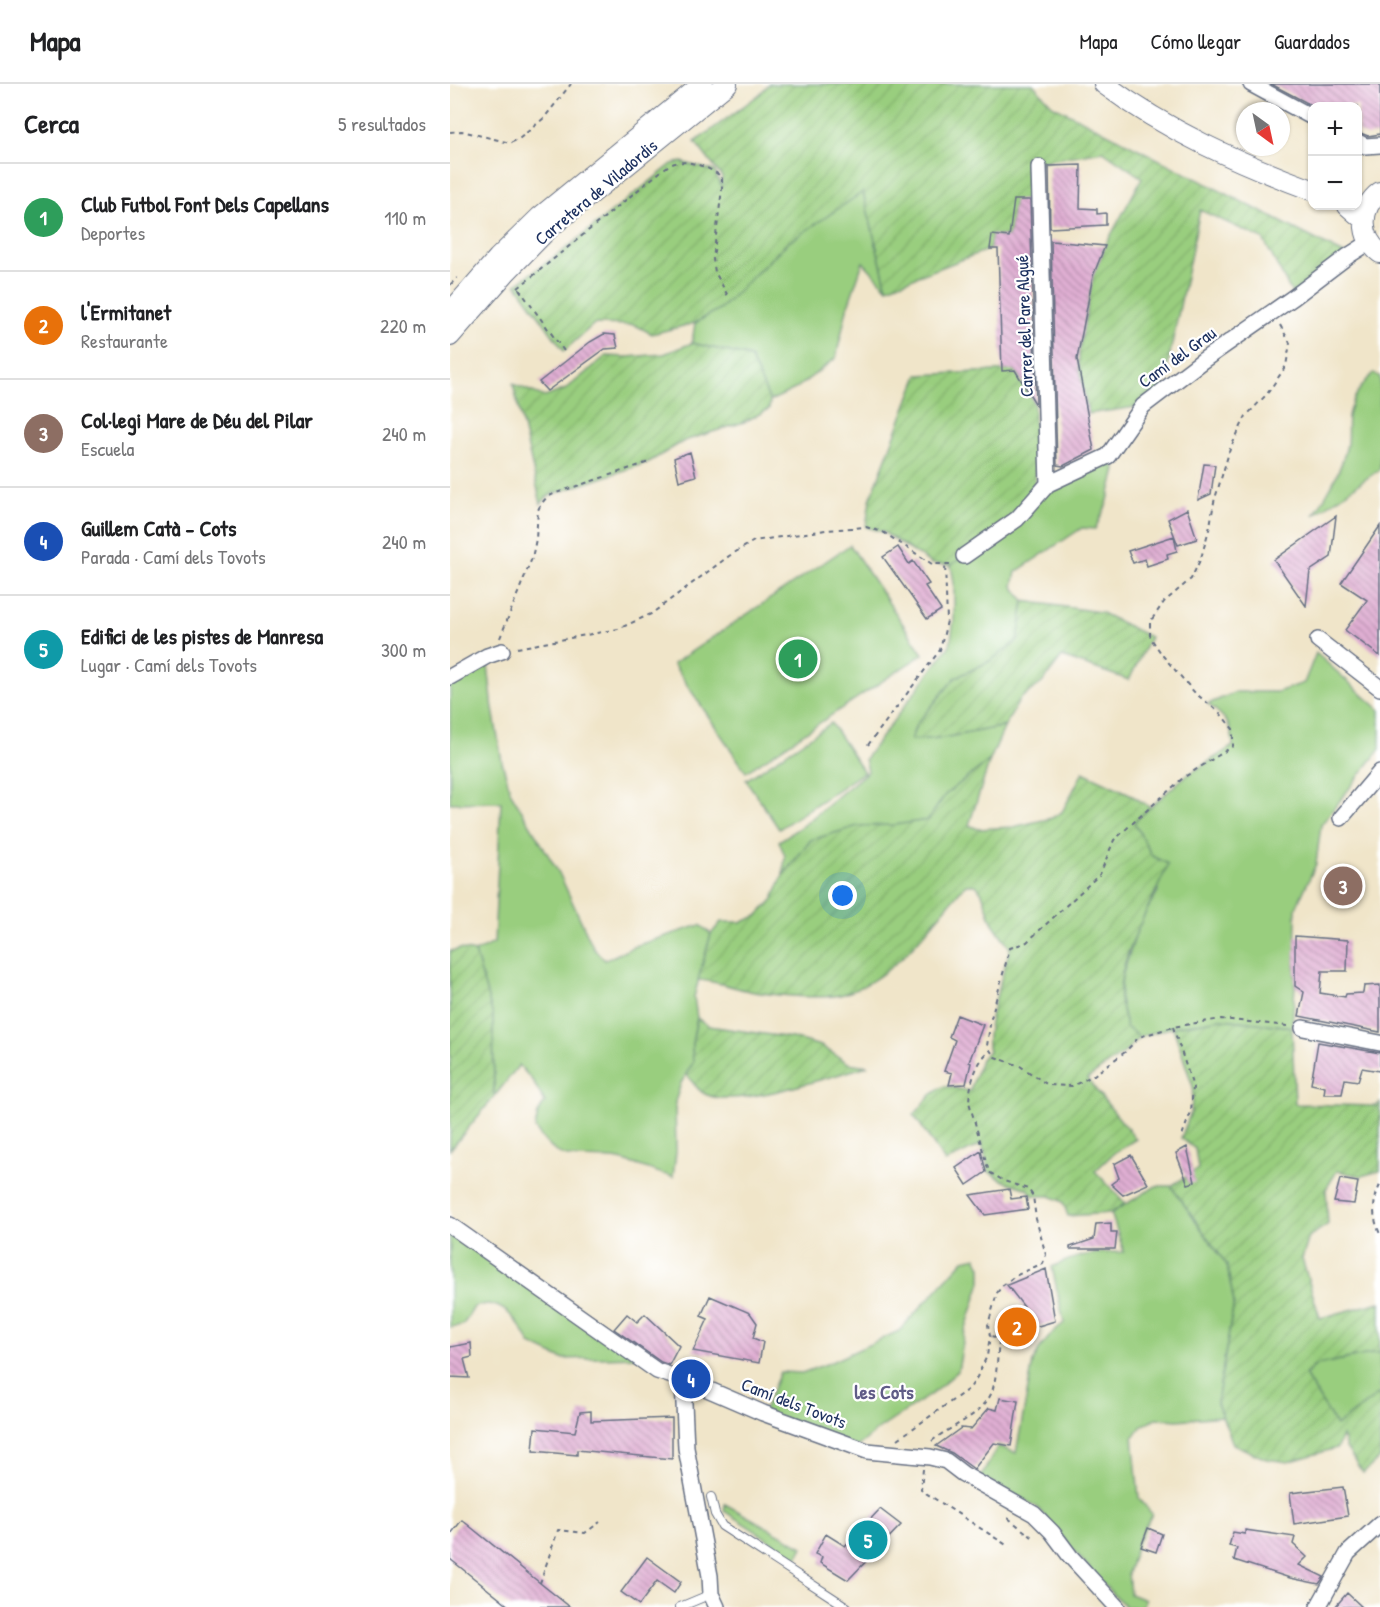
<!DOCTYPE html>
<html lang="es">
<meta charset="utf-8">
<style>
body{margin:0;font-family:"Patrick Hand",sans-serif;background:#f2f2f2;color:#202124}
.controls{position:absolute;right:18px;top:18px;display:grid;overflow:hidden;border-radius:12px;box-shadow:0 2px 4px #0004}
.controls button{width:54px;height:54px;display:grid;place-items:center;padding:0;border:0;border-bottom:2px solid #e0e0e0;background:#fff;color:#202124;font:30px sans-serif}
.compass{position:absolute;left:786px;top:18px;width:54px;height:54px;border-radius:50%;background:#fff;box-shadow:0 2px 4px #0004;rotate:147deg}
.you{position:absolute;left:393px;top:812px;width:21px;height:21px;margin:-15px;border:4px solid #fff;border-radius:50%;background:#1a73e8;box-shadow:0 0 0 9px #1a73e833}
.badge{display:grid;place-items:center;width:39px;height:39px;border-radius:50%;background:#db2777;color:#fff;font-size:20px;font-weight:700}
.pin{position:absolute;translate:-50% -50%;border:3px solid #fff;box-shadow:0 2px 6px #0006}
.list{margin:0;padding:0;list-style:none}
h2{display:flex;justify-content:space-between;align-items:center;height:78px;margin:0;padding:0 24px;font-size:26px}
h2 small{font-size:20px;font-weight:400;color:#757577}
.list li{display:grid;grid-template-columns:39px 1fr auto;gap:18px;align-items:center;box-sizing:border-box;height:108px;padding:0 24px;border-top:2px solid #e0e0e0}
.list b{display:block;font-size:22px;white-space:nowrap}
.list p{margin:0;font-size:20px;white-space:nowrap;color:#757577}
.list em{font-size:20px;font-style:normal;color:#757577}
.map{position:relative;flex:none;width:930px;height:1523px;overflow:hidden}
header{display:flex;align-items:center;gap:36px;box-sizing:border-box;height:84px;padding:0 30px;background:#fff;border-bottom:2px solid #e0e0e0}
header strong{font-size:28px}
nav{display:flex;gap:33px;margin-inline-start:auto;font-size:21px}
main{display:flex}
aside{flex:1;background:#fff}
.map>svg:first-child{display:block}
</style>
<header>
<strong>Mapa</strong>
<nav><a>Mapa</a><a>Cómo llegar</a><a>Guardados</a></nav>
</header>
<main>
<aside>
<h2>Cerca<small>5 resultados</small></h2>
<ul class="list">
<li><span class="badge" style="background:#2e9e5b">1</span><div><b>Club Futbol Font Dels Capellans</b><p>Deportes</p></div><em>110 m</em></li>
<li><span class="badge" style="background:#e8710a">2</span><div><b>l'Ermitanet</b><p>Restaurante</p></div><em>220 m</em></li>
<li><span class="badge" style="background:#8d6e63">3</span><div><b>Col·legi Mare de Déu del Pilar</b><p>Escuela</p></div><em>240 m</em></li>
<li><span class="badge" style="background:#1a4fb4">4</span><div><b>Guillem Catà - Cots</b><p>Parada · Camí dels Tovots</p></div><em>240 m</em></li>
<li><span class="badge" style="background:#0f9aa8">5</span><div><b>Edifici de les pistes de Manresa</b><p>Lugar · Camí dels Tovots</p></div><em>300 m</em></li>
</ul>
</aside>
<div class="map">
<svg width="930" height="1523" viewBox="0 0 930 1523">
<defs>
<pattern id="garden-furrows" width="10" height="10" patternUnits="userSpaceOnUse" patternTransform="scale(1.5)"><rect width="10" height="10" fill="#99ce7e"/><path d="M-1 1l2-2M0 10L10 0M9 11l2-2" fill="none" stroke="#83b16f"/></pattern>
<pattern id="building-back-hatch" width="6" height="6" patternUnits="userSpaceOnUse" patternTransform="scale(1.5)"><rect width="6" height="6" fill="#e0afd3"/><path d="M-1 5l2 2M0 0l6 6M5-1l2 2" fill="none" stroke="#b58fae"/></pattern>
</defs>
<rect width="100%" height="100%" fill="#fff"/>
<filter id="ink" filterUnits="userSpaceOnUse"><feTurbulence type="fractalNoise" baseFrequency=".0167" numOctaves="2"/><feDisplacementMap in="SourceGraphic" scale="12" xChannelSelector="R" yChannelSelector="G"/><feConvolveMatrix kernelMatrix="1 2 1 2 8 2 1 2 1" color-interpolation-filters="sRGB"/></filter>
<filter id="wash" filterUnits="userSpaceOnUse"><feTurbulence type="fractalNoise" baseFrequency=".008" numOctaves="4" result="noise"/><feDisplacementMap in="SourceGraphic" scale="24" xChannelSelector="R" yChannelSelector="G"/><feGaussianBlur stdDeviation="1.35" result="paint"/><feColorMatrix in="noise" values="0 0 0 0 0 0 0 0 0 0 0 0 0 0 0 0 0 1.4 0 .05"/><feComposite in="paint" operator="in"/></filter>
<g filter="url(#wash)">
<rect width="100%" height="100%" fill="#f0e5c9"/>
<path fill="#99ce7e" stroke="#5a7e6e" stroke-width="1.5" d="M413,107L437,204L413,178L397,225L386,274L345,305L320,317L300,273L242,259L245,239L271,224L336,160Z
M924,289L930,293V385L864,431C878,409 892,386 897,360C898,350 897,341 898,332C901,316 913,298 924,289Z
M658,372L666,386L657,420L645,445L632,444L566,488L563,502L574,517L568,556L540,577L505,594L466,641L461,655L492,654L555,642L540,676L495,711L479,736L361,756L333,791L335,772L329,757L355,740L418,687L415,675L500,561L504,536V499L501,481L514,472L598,400Z
M400,461L473,570L296,688L223,580Z
M866,569L930,626V665L871,741L866,780L846,824L845,902L842,943L771,935L723,943L689,953L676,943L670,915L672,892L690,838L708,807L702,772L684,738L733,694L783,662C782,640 776,634 758,620L786,608H827L854,599Z
M37,572L43,625L52,678L61,709L109,789L144,865L155,876L188,861L250,841L261,850L244,913L247,934L242,960L243,979L231,999L225,1018L226,1068L223,1093C204,1088 187,1080 169,1076C149,1072 121,1079 104,1066C96,1061 91,1052 85,1045L88,1029L95,1018L82,996L69,981L44,1013L43,932L25,868L44,859L51,718L0,719V594Z
M381,639L414,688L329,745L296,696Z
M706,1102H721L777,1181L784,1218L767,1319L772,1332L727,1336L706,1334L692,1342L683,1353L689,1414L702,1430L688,1457L678,1489L680,1510L695,1516L692,1523H676L650,1497L586,1422L531,1393L548,1362L566,1369L583,1278L590,1264L604,1247L614,1239L602,1183C630,1170 643,1168 674,1168L661,1129Z
M0,1141L187,1273L112,1275L80,1260C72,1243 59,1222 38,1220C34,1220 28,1222 24,1223L13,1241L0,1243Z
M526,1173L531,1183V1198L515,1247L508,1287L483,1309L429,1345L407,1363L313,1329L330,1288L352,1289L379,1279L449,1247L514,1176Z
M930,1268V1309L886,1342L855,1291L866,1281Z
M275,1420L353,1463L347,1474L274,1427Z"/>
<path fill="url(#garden-furrows)" stroke="#5a7e6e" stroke-width="1.5" d="M319,0H583L602,21L898,172L844,213L813,155L750,126L712,308L693,322L638,330L629,283V267L643,192L655,162L692,94L653,67L576,80L580,116L564,117L559,153L542,151L540,165L437,204L413,108L336,160L271,224L245,239L202,250L185,241L144,240L114,267L66,200L114,166L222,80L232,78L264,87L271,101L272,93L245,58L310,10Z
M242,259L300,273L320,317L319,325L294,338L234,357L199,378L106,409L97,413L91,420L63,300L95,313L116,305L156,272L177,273L214,270Z
M565,286L584,318L585,398L567,435L501,481L482,480L433,448L416,443L420,416L468,291Z
M574,517L650,528L700,553L679,596L612,573L592,599L570,615L555,642L492,654L461,656L466,641L505,594L540,577L568,556Z
M540,676L519,741L528,745L563,743L602,734L612,728L633,688L678,709L700,723L684,738L702,772L718,780C703,819 667,873 670,915C671,924 674,934 676,943L689,953L675,968L637,995L686,1055L665,1068L645,1087L675,1119L661,1129L618,1132L613,1118L600,1112H583L578,1105L554,1097L539,1088L532,1060L495,1078L464,1031L481,1011L494,1002L520,1007L531,975L539,967C532,950 555,885 560,864L542,838L532,809L526,801H515C480,841 447,893 394,910C374,916 332,911 311,909C290,907 270,897 248,896L261,850L271,838H292L307,832L323,815L333,791L361,756L408,742L444,741L478,736L495,711Z
M10,865L25,868L43,932L44,1013L0,1066V867Z
M247,934L259,942L342,954L371,962L398,979L418,982C384,991 285,1026 255,1010C248,1007 241,996 236,990L243,979L242,960Z
M771,935L842,943L845,1020L926,1022L930,1019V1087L911,1092L887,1087L876,1105L878,1140L859,1153L852,1175L870,1234L930,1218V1268L866,1281L855,1291L886,1342L930,1309V1374L913,1389L896,1364L892,1352L887,1364L838,1378L816,1375L783,1360L767,1319L784,1219L777,1181L721,1102L748,1085L745,1065L731,1054L741,1028L743,1003L723,943Z"/>
<g id="blocks">
<path fill="url(#building-back-hatch)" d="M821,0H930V50L918,52L908,48V22H863Z
M631,81L630,124L647,125V130L656,129V141L600,144L599,82Z
M564,116H580L586,321L565,286L552,287L548,165H540L542,151L559,153Z
M601,157L655,162L643,192L627,275L644,366L613,382L607,381Z
M154,250L165,251L168,264L155,265L97,307L89,298L140,258Z
M240,368L246,392L229,397L224,374Z
M754,380L765,381L761,410L748,416Z
M737,425L747,455L728,461L718,435Z
M886,432L881,473L860,487L856,522L824,476Z
M930,442V572L895,546L917,516L891,499Z
M724,452L727,467L717,470L718,475L697,482L695,475L683,479L678,467Z
M448,463L459,480L463,477L479,500L475,502L491,526L477,535L433,473Z
M845,852L898,856L897,887H872L870,909L895,913L896,910L913,909L914,902L930,901V948L849,932L854,908L845,902Z
M507,931L533,941L519,978L521,979L516,1000L499,1001L502,989L494,987L505,956L499,953Z
M868,958L930,969V987L912,984L908,997L895,995L892,1010H874L875,1003L861,1000Z
M737,1063L745,1098L738,1100L726,1069Z
M531,1067L536,1088L517,1101L506,1084Z
M681,1071L698,1100L673,1111L661,1100L669,1094L664,1080Z
M890,1095L908,1098L904,1120L884,1118Z
M559,1105L561,1115L576,1113L578,1125L535,1131L520,1111Z
M661,1139V1148H667L665,1165H620V1163L644,1155L646,1140Z
M596,1185L605,1237L585,1243L571,1259L555,1244L574,1223L557,1201Z
M260,1212L300,1229L307,1239L303,1254L313,1258L309,1279L243,1267L258,1235L251,1232Z
M177,1230L187,1238L195,1230L229,1262L219,1281L211,1278L164,1245Z
M21,1259L22,1273L14,1275L19,1294L0,1293V1263Z
M550,1314L568,1317L561,1362L544,1359L524,1385L502,1369L486,1362L511,1344L521,1345L539,1324L547,1326Z
M141,1327V1337L222,1334V1375L127,1366V1371L83,1367L85,1344L125,1348L130,1328Z
M893,1403L898,1432L844,1440L840,1409Z
M430,1425L451,1441L398,1496L370,1479L372,1473L365,1470L376,1450L395,1462Z
M12,1436L90,1499L120,1523H60L0,1475V1451Z
M698,1444L712,1450L706,1468L691,1463Z
M795,1446L845,1453L843,1460L857,1473L849,1481L874,1493L869,1500L840,1494L784,1476L787,1464L779,1462L783,1448L795,1450Z
M197,1473L231,1498L224,1509L207,1497L189,1521L171,1508Z
M897,1509L912,1523H885Z"/>
</g>
</g>
<g filter="url(#ink)">
<use href="#blocks" fill-opacity="0" stroke="#666f83" stroke-width="1.5"/>
<g fill="none" stroke-linecap="round" stroke-linejoin="round">
<defs>
<path id="service" d="M261,1413L265,1430L272,1442L397,1523
M230,1523L261,1510"/>
<path id="minor" d="M801,0L862,33
M908,58L915,62L930,61
M589,83L598,400
M514,472L567,435L598,400L658,372L693,322L752,277L844,213L898,172L920,158
M868,556L930,604
M0,593L37,572L52,567
M891,734L930,688
M853,944L930,959
M0,1141L207,1287L241,1298L313,1329L417,1367L480,1373L496,1377L513,1390L584,1430L602,1448L620,1472L667,1523
M233,1297L236,1364L260,1492L261,1510L267,1523
M868,1523L898,1469L930,1440"/>
<path id="tertiary" d="M654,0C717,47 789,79 862,106
M930,108C909,124 910,153 930,169
M898,122L914,136
M0,229L48,174L90,133L253,0
M0,252L57,187L99,144L277,0"/>
</defs>
<use href="#service" stroke="#666f83" stroke-width="10"/>
<use href="#minor" stroke="#666f83" stroke-width="18"/>
<use href="#tertiary" stroke="#666f83" stroke-width="22"/>
<path stroke="#666f83" stroke-width="2" stroke-dasharray="4.5 4.5" stroke-linecap="butt" d="M0,48L12,47L60,59L69,55L94,34L121,0
M0,201L7,194
M68,204L210,88C214,85 218,81 222,80C237,74 261,84 272,93V105L263,175L265,188L279,214
M69,205L114,267
M830,241L840,259L836,282L817,310L796,332L780,365L764,418L760,442L751,474L741,495L714,518L700,538V553L713,572L745,609L770,629L783,645V662L733,694L684,738L664,756L650,790L577,858L560,864L541,934L537,962L545,973L570,982L598,1001L622,1002L644,991L675,968L689,953L723,943L771,935L838,942
M50,554L82,474L86,455L88,426L91,420L97,413L106,409L199,378
M67,564L168,545L201,530L279,472L304,457L376,446L416,443L433,448L482,480H501
M418,661L490,566L497,537L495,480
M723,943L743,1003L741,1028L731,1054
M930,1101C922,1119 922,1132 930,1150
M448,1355L520,1304L527,1293L537,1272L540,1252L538,1241L547,1209L552,1202L565,1192L593,1179L596,1171L586,1135L583,1112L578,1105L554,1097L539,1088L519,1018C520,1000 525,980 539,967
M482,1357C500,1342 530,1333 541,1310C547,1295 547,1275 549,1258L546,1253L540,1252
M473,1385L471,1406L558,1462
M558,1434L582,1453
M90,1499L108,1446L135,1449L150,1438"/>
<use href="#service" stroke="#fff" stroke-width="8"/>
<use href="#minor" stroke="#fff" stroke-width="15"/>
<use href="#tertiary" stroke="#fff" stroke-width="20"/>
</g>
</g>
<g text-anchor="middle" dominant-baseline="central" stroke-width="4.5" stroke-linejoin="round" paint-order="stroke">
<g font-size="18" fill="#1b2f5e" stroke="#fff">
<text transform="translate(146 108) rotate(-40)">Carretera de Viladordis</text>
<text transform="translate(574 242) rotate(-92)">Carrer del Pare Algué</text>
<text transform="translate(727 273) rotate(-36)">Camí del Grau</text>
<text transform="translate(344 1319) rotate(21)">Camí dels Tovots</text>
</g>
<g font-size="20" font-weight="bold" fill="#605c87" stroke="#fff">
<text x="434" y="1307">les Cots</text>
</g>
</g>
</svg>
<div class="controls">
<button>+</button>
<button>−</button>
</div>
<svg class="compass" viewBox="-18 -18 36 36"><path d="M0-13l5 13h-10z" fill="#e53935"/><path d="M0 13l5-13h-10z" fill="#757577"/></svg>
<div class="you"></div>
<div class="pin badge" style="left:348px;top:575px;background:#2e9e5b">1</div>
<div class="pin badge" style="left:567px;top:1243px;background:#e8710a">2</div>
<div class="pin badge" style="left:893px;top:802px;background:#8d6e63">3</div>
<div class="pin badge" style="left:241px;top:1295px;background:#1a4fb4">4</div>
<div class="pin badge" style="left:418px;top:1456px;background:#0f9aa8">5</div>
</div>
</main>
